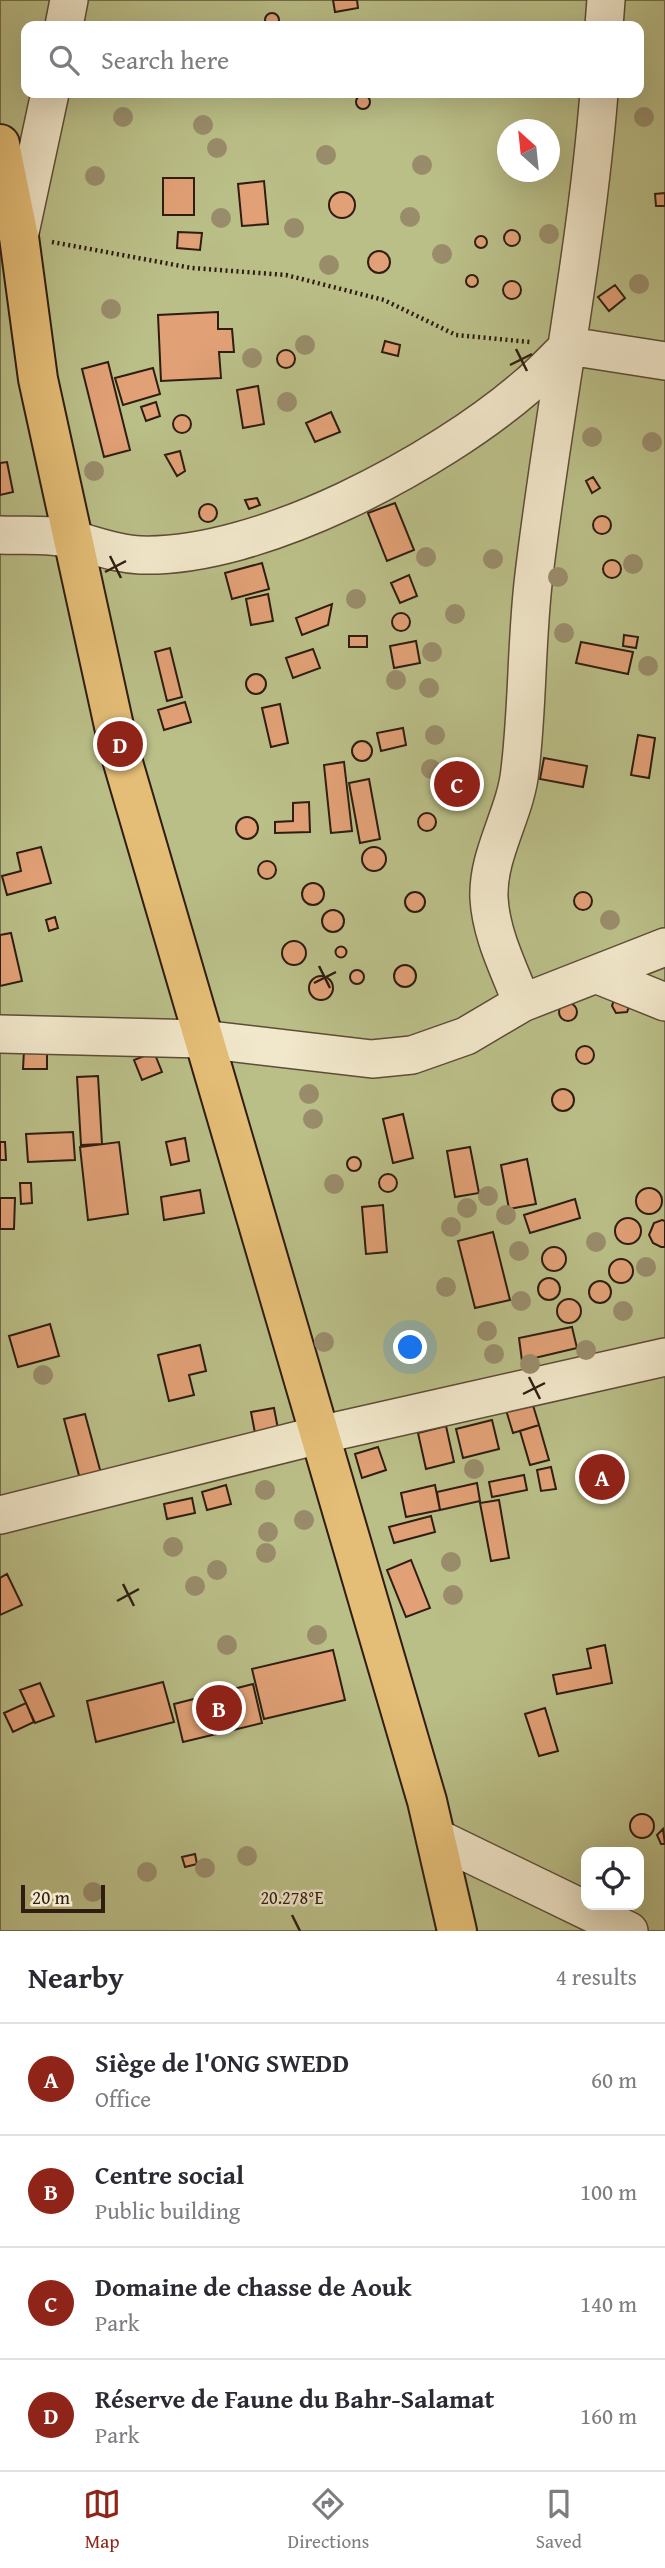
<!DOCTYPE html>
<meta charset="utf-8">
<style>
body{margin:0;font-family:"Gentium Book Plus",serif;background:#f2f2f3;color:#2b2b33}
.controls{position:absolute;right:21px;bottom:21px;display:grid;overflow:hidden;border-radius:14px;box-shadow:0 7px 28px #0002}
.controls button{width:63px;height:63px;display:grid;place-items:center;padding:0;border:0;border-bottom:2px solid #e1e1e2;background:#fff;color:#2b2b33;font:35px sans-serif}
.compass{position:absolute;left:497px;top:119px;width:63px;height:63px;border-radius:50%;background:#fff;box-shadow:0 7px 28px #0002;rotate:333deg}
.scale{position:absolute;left:21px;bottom:18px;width:84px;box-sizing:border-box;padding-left:7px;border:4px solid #2e1d10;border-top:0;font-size:19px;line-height:24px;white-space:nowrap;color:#2e1d10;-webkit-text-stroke:5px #f1e7ca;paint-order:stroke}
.you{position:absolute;left:411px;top:1348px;width:24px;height:24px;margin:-18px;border:5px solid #fff;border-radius:50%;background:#1a73e8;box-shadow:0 0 0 10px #1a73e833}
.badge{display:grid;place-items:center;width:46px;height:46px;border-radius:50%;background:#8f2418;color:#fff;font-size:23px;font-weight:700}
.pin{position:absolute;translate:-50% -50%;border:4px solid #fff;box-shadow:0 2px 7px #0006}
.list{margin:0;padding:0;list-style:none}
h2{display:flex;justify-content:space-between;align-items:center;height:91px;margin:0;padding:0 28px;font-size:30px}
h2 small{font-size:23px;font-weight:400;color:#7c7c81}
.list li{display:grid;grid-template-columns:46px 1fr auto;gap:21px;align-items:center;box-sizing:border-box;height:112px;padding:0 28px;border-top:2px solid #e1e1e2}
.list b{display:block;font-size:26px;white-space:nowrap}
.list p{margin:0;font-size:23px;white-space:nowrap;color:#7c7c81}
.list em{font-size:23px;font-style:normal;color:#7c7c81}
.icon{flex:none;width:38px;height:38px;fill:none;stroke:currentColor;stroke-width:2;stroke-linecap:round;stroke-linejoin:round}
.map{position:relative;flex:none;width:665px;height:1931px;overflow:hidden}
.search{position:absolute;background:#fff;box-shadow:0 7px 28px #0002;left:21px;right:21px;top:21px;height:77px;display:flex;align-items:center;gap:18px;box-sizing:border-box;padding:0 24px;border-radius:14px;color:#7c7c81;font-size:26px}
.sheet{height:539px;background:#fff}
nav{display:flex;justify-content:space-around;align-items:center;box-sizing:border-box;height:98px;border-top:2px solid #e1e1e2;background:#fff;font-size:19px;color:#7c7c81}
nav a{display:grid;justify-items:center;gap:4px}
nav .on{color:#8f2418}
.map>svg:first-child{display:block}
</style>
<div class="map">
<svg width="665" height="1931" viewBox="0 0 665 1931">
<rect width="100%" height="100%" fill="#e9daad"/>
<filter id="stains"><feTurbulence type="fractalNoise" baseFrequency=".00286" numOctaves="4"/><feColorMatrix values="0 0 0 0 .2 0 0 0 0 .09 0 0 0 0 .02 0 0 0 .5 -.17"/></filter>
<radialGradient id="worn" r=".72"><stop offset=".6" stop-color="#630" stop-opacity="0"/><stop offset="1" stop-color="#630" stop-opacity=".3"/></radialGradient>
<path fill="#babe87" stroke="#746e4c" stroke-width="2" fill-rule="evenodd" d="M0,0H665V1931H0ZM26,26H639V93H26ZM508,130H550V172H508ZM586,1852H639V1905H586Z"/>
<path fill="#e1a076" stroke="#2e1d10" stroke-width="2" d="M333,0H357L358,8L335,12Z
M265 20a7 7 0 1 1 14 0a7 7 0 1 1-14 0Z
M356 102a7 7 0 1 1 14 0a7 7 0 1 1-14 0Z
M163,178H194V215H163Z
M264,181L268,224L242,226L238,184Z
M329 205a13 13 0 1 1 26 0a13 13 0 1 1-26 0Z
M665,193V206H656L655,194Z
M504 238a8 8 0 1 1 16 0a8 8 0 1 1-16 0Z
M178,232L202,233L200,250L177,248Z
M475 242a6 6 0 1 1 12 0a6 6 0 1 1-12 0Z
M368 262a11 11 0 1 1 22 0a11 11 0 1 1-22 0Z
M466 281a6 6 0 1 1 12 0a6 6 0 1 1-12 0Z
M503 290a9 9 0 1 1 18 0a9 9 0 1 1-18 0Z
M615,285L625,298L609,311L598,297Z
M218,312V329H232L234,352H219L221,378L161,381L158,315Z
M385,341L400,345L398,356L382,352Z
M277 359a9 9 0 1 1 18 0a9 9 0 1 1-18 0Z
M108,362L130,450L104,457L82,369Z
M153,368L160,394L123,405L115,378Z
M258,386L264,424L243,428L237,390Z
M156,402L160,416L146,421L141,407Z
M331,412L340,432L315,442L306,423Z
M173 424a9 9 0 1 1 18 0a9 9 0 1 1-18 0Z
M180,451L185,471L177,476L165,455Z
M7,462L13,492L0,495V463Z
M593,477L600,488L592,493L586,481Z
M257,498L260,505L249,509L245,500Z
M395,503L414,550L387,561L368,513Z
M199 513a9 9 0 1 1 18 0a9 9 0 1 1-18 0Z
M593 525a9 9 0 1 1 18 0a9 9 0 1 1-18 0Z
M603 569a9 9 0 1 1 18 0a9 9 0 1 1-18 0Z
M262,563L269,589L232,599L225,573Z
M409,575L417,596L400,603L391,583Z
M268,594L273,621L251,625L246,599Z
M332,604L328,625L302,635L296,618Z
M392 622a9 9 0 1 1 18 0a9 9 0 1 1-18 0Z
M624,635L638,637L636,648L623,646Z
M349,636H367V647H349Z
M416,641L420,663L394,668L390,646Z
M581,642L633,652L628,674L576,663Z
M170,648L182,697L167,701L155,652Z
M313,649L320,668L293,678L286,658Z
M246 684a10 10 0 1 1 20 0a10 10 0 1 1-20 0Z
M185,702L191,722L164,730L158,710Z
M280,704L288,743L271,747L262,708Z
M403,728L406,745L381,751L377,733Z
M638,735L655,738L649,778L631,775Z
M352 751a10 10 0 1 1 20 0a10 10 0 1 1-20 0Z
M544,758L587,766L583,787L540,779Z
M344,762L352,831L331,833L324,765Z
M369,779L380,839L360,843L349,783Z
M309,802L310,832L275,833V822L293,821V803Z
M418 822a9 9 0 1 1 18 0a9 9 0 1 1-18 0Z
M236 828a11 11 0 1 1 22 0a11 11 0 1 1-22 0Z
M362 859a12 12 0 1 1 24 0a12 12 0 1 1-24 0Z
M41,847L51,883L7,895L2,876L21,871L17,853Z
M258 870a9 9 0 1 1 18 0a9 9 0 1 1-18 0Z
M302 894a11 11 0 1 1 22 0a11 11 0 1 1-22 0Z
M405 902a10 10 0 1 1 20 0a10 10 0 1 1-20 0Z
M574 901a9 9 0 1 1 18 0a9 9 0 1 1-18 0Z
M322 921a11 11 0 1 1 22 0a11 11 0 1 1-22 0Z
M55,917L58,928L49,931L46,920Z
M11,933L22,981L0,986V935Z
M282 953a12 12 0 1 1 24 0a12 12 0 1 1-24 0Z
M335.5 952a5.5 5.5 0 1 1 11 0a5.5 5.5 0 1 1-11 0Z
M394 976a11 11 0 1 1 22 0a11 11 0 1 1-22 0Z
M350 977a7 7 0 1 1 14 0a7 7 0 1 1-14 0Z
M309 988a12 12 0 1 1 24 0a12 12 0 1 1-24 0Z
M614,1000L629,1007L627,1012L616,1013L612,1006Z
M559 1012a9 9 0 1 1 18 0a9 9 0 1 1-18 0Z
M576 1055a9 9 0 1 1 18 0a9 9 0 1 1-18 0Z
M24,1050L47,1051V1069H23Z
M154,1052L162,1072L142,1080L134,1060Z
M98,1076L102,1144L81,1145L77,1077Z
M552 1100a11 11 0 1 1 22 0a11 11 0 1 1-22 0Z
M403,1114L413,1158L393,1163L383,1119Z
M73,1132L75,1160L28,1162L26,1134Z
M185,1138L189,1161L171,1165L166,1142Z
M0,1142H5L6,1160H0Z
M119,1142L128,1214L88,1220L80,1147Z
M470,1147L479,1193L455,1197L447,1151Z
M347 1164a7 7 0 1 1 14 0a7 7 0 1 1-14 0Z
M527,1159L536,1204L509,1209L501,1165Z
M379 1183a9 9 0 1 1 18 0a9 9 0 1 1-18 0Z
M20,1183H31L32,1203L21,1204Z
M636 1201a13 13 0 1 1 26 0a13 13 0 1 1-26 0Z
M200,1190L204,1213L164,1220L161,1197Z
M0,1198H15L14,1229H0Z
M575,1199L580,1218L530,1233L524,1215Z
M383,1205L387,1252L366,1254L362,1207Z
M615 1231a13 13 0 1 1 26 0a13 13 0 1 1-26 0Z
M662,1220L665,1221V1247H661L653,1243L649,1235L654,1223Z
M493,1232L510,1300L475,1308L458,1241Z
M542 1259a12 12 0 1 1 24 0a12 12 0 1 1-24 0Z
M609 1271a12 12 0 1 1 24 0a12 12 0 1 1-24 0Z
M538 1289a11 11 0 1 1 22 0a11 11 0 1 1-22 0Z
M589 1292a11 11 0 1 1 22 0a11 11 0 1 1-22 0Z
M557 1311a12 12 0 1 1 24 0a12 12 0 1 1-24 0Z
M50,1324L59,1356L18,1367L9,1336Z
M572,1327L577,1348L522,1361L519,1338Z
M200,1345L206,1371L189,1375L194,1395L169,1401L158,1355Z
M532,1402L539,1425L513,1433L506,1410Z
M274,1408L278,1429L255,1433L251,1412Z
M85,1414L102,1477L81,1483L64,1419Z
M492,1420L499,1449L463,1458L456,1429Z
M539,1425L549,1460L530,1465L520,1431Z
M446,1426L454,1462L426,1469L418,1433Z
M378,1447L386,1470L362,1478L355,1454Z
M551,1467L556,1489L541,1491L537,1470Z
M524,1475L527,1490L492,1497L489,1482Z
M477,1483L480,1501L440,1510L437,1492Z
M226,1485L231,1504L207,1510L202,1492Z
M435,1485L440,1510L406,1517L401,1493Z
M192,1498L195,1513L167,1519L164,1504Z
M499,1500L509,1558L491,1561L480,1503Z
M431,1516L435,1532L394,1543L389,1527Z
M411,1560L430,1608L406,1617L387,1570Z
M7,1574L22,1605L0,1615V1578Z
M605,1645L612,1683L557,1694L553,1675L591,1668L587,1649Z
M333,1650L345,1700L264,1719L252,1669Z
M163,1682L174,1722L96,1742L87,1701Z
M40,1683L54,1716L35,1723L20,1690Z
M253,1684L262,1723L183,1742L174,1704Z
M26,1703L34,1722L13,1732L4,1713Z
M545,1708L558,1751L539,1756L525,1714Z
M630 1826a12 12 0 1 1 24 0a12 12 0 1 1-24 0Z
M663,1829L665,1844H661L657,1835Z
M195,1854L197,1864L185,1867L182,1857Z"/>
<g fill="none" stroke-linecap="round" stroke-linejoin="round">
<defs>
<path id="minor" d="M64,26L69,0
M604,26L606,0
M19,237L50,93
M569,346L665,361
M0,535C23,536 52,533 74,540C97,546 116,554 140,555C260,559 438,463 527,386C542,374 555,359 569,346
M598,975L665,1002
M522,1003C509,969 491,935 489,898C487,854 516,813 520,770C528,705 526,640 534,575C553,414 586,255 599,93
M0,1034L202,1039L372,1059L412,1055L466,1036L522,1003L665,947
M0,1515L319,1435L665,1357
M437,1838L629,1931"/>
<path id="major" d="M0,144L19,237L38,379L119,749L427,1801L457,1931"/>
</defs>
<use href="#minor" stroke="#5d4c37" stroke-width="40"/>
<use href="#major" stroke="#2e1d10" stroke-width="42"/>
<path stroke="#2e1d10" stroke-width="4.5" stroke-dasharray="2 3.5" stroke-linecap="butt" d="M52,242L192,268L286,275L384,300L456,335L530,342"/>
<use href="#minor" stroke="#f1e7ca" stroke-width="37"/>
<use href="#major" stroke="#e4bd76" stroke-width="38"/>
</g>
<g fill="#998c6a">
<circle cx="123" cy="117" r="10"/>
<circle cx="644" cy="117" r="10"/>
<circle cx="203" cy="125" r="10"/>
<circle cx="217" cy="148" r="10"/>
<circle cx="326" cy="155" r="10"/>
<circle cx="422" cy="165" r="10"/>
<circle cx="95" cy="176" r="10"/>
<circle cx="410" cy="217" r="10"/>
<circle cx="221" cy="218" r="10"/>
<circle cx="294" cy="228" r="10"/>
<circle cx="549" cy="234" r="10"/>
<circle cx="442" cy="254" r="10"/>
<circle cx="329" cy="265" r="10"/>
<circle cx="639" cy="284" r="10"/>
<circle cx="111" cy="309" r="10"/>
<circle cx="305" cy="345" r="10"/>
<circle cx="252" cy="358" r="10"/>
<circle cx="287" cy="402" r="10"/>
<circle cx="592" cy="437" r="10"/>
<circle cx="652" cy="442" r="10"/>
<circle cx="94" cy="471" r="10"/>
<circle cx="426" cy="557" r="10"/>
<circle cx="493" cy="559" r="10"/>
<circle cx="633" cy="564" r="10"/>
<circle cx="558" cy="577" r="10"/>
<circle cx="356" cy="599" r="10"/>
<circle cx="455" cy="614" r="10"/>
<circle cx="564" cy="633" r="10"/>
<circle cx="432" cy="652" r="10"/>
<circle cx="648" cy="666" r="10"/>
<circle cx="396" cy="680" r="10"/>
<circle cx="429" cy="688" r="10"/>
<circle cx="435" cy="735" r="10"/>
<circle cx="431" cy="769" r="10"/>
<circle cx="610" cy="920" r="10"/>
<circle cx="309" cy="1094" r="10"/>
<circle cx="313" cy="1119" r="10"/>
<circle cx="334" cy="1184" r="10"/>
<circle cx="488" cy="1196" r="10"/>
<circle cx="467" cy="1208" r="10"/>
<circle cx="506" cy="1215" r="10"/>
<circle cx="451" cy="1227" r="10"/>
<circle cx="596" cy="1242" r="10"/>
<circle cx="519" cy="1251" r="10"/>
<circle cx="646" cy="1267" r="10"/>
<circle cx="446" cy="1287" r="10"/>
<circle cx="521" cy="1301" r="10"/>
<circle cx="623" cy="1311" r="10"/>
<circle cx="487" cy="1331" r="10"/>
<circle cx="324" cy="1342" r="10"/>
<circle cx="586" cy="1350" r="10"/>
<circle cx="494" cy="1354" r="10"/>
<circle cx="530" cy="1364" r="10"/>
<circle cx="43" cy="1375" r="10"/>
<circle cx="474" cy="1469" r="10"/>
<circle cx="265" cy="1490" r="10"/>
<circle cx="304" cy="1520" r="10"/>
<circle cx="268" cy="1532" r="10"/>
<circle cx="173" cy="1547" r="10"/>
<circle cx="266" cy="1553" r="10"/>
<circle cx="451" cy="1562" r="10"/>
<circle cx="217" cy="1570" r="10"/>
<circle cx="195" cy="1586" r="10"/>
<circle cx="453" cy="1595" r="10"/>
<circle cx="317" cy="1635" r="10"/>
<circle cx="227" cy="1645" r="10"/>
<circle cx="247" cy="1856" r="10"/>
<circle cx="205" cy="1868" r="10"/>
<circle cx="147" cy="1872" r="10"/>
<circle cx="93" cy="1892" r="10"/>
</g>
<path fill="none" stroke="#2e1d10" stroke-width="2.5" d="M516,349L527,371M510,365L532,354M110,556L121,578M105,572L126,561M319,966L330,988M314,983L336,972M529,1377L540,1399M523,1394L545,1383M123,1584L134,1606M117,1601L139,1589M292,1915L300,1931"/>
<g font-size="18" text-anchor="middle" fill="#2e1d10" stroke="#f1e7ca" stroke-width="5" stroke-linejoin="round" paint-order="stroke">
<text x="292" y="1904">20.278°E</text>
</g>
<rect width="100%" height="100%" filter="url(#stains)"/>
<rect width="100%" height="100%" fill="url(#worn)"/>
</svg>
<div class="controls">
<button><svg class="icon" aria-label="locate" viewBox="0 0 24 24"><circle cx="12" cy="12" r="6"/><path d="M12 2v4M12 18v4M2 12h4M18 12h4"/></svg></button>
</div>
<svg class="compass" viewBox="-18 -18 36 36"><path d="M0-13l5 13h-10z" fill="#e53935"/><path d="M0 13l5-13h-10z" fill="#7c7c81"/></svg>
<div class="scale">20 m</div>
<div class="you"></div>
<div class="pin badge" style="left:602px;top:1477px">A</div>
<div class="pin badge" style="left:219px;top:1708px">B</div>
<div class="pin badge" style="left:457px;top:784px">C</div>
<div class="pin badge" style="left:120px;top:744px">D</div>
<div class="search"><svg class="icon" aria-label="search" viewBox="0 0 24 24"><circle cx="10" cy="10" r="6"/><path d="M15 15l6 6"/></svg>Search here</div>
</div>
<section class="sheet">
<h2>Nearby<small>4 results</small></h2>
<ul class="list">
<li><span class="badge">A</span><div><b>Siège de l'ONG SWEDD</b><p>Office</p></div><em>60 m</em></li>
<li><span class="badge">B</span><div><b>Centre social</b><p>Public building</p></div><em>100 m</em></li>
<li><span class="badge">C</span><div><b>Domaine de chasse de Aouk</b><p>Park</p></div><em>140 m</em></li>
<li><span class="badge">D</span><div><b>Réserve de Faune du Bahr-Salamat</b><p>Park</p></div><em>160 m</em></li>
</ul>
</section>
<nav>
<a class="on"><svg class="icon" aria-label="map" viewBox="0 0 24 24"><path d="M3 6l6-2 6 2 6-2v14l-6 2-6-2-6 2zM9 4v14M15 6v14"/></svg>Map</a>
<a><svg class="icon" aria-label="directions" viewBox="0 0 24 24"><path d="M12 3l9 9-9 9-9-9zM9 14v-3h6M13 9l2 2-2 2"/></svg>Directions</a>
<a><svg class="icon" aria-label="saved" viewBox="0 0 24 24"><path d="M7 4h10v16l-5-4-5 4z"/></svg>Saved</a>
</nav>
